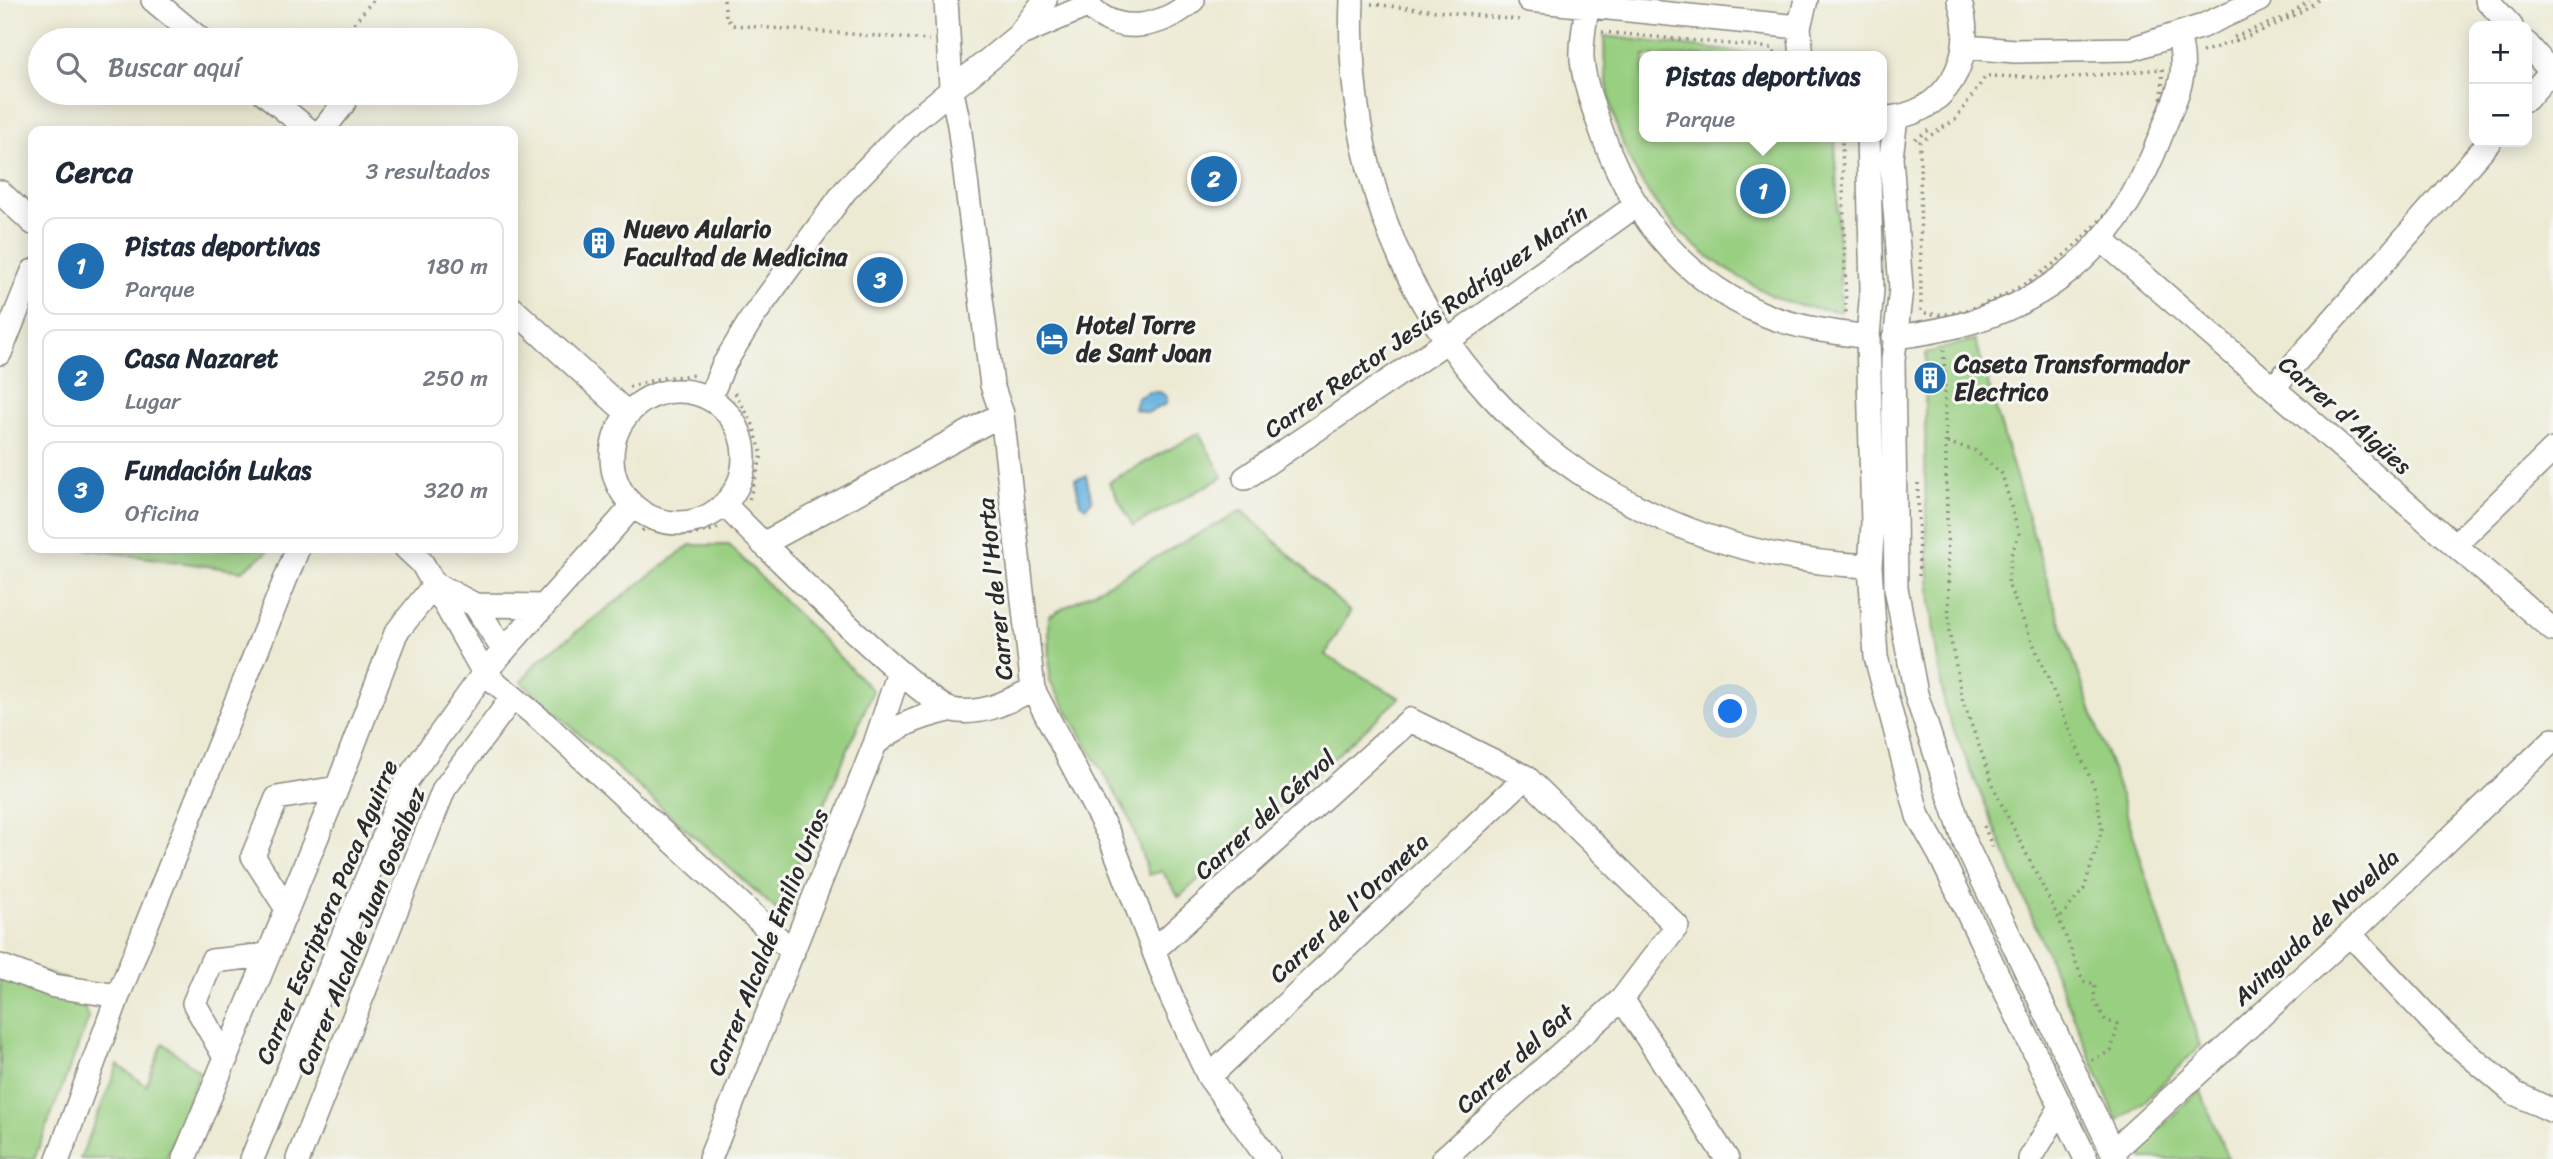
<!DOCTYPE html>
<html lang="es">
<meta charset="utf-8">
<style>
body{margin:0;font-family:Sriracha,sans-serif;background:#f2f2f3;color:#1f2937}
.controls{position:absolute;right:21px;top:21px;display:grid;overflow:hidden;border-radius:14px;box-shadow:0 4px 18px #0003}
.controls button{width:63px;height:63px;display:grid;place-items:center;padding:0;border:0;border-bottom:2px solid #e0e1e3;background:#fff;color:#1f2937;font:35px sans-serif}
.you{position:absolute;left:1731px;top:712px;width:24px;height:24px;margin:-18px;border:5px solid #fff;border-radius:50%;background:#1a73e8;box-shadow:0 0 0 10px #1a73e833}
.badge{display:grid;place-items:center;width:46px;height:46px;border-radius:50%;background:#1f6fb2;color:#fff;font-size:23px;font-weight:700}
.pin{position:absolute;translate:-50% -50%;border:4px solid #fff;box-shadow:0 2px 7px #0006}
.popup{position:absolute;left:1639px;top:51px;width:248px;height:91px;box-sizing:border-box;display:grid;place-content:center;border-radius:14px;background:#fff;filter:drop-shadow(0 2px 5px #0005);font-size:23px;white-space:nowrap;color:#747a83}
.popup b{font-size:26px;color:#1f2937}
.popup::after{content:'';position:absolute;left:50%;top:100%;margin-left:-14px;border:14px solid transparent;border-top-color:#fff}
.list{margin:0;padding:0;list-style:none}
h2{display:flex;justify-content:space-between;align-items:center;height:91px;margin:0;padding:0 28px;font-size:30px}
h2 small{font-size:23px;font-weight:400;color:#747a83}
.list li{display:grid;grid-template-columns:46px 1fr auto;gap:21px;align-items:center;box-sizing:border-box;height:98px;margin:0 14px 14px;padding:0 14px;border:2px solid #e0e1e3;border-radius:14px}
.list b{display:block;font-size:26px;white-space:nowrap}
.list p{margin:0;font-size:23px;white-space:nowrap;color:#747a83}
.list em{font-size:23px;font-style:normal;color:#747a83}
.icon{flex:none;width:38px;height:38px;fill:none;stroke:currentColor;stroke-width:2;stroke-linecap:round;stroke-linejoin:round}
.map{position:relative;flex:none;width:2553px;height:1159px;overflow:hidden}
.search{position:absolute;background:#fff;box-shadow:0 4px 18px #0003;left:28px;top:28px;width:490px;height:77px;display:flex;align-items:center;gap:18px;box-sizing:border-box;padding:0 24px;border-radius:38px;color:#747a83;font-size:26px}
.panel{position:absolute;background:#fff;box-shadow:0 4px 18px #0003;left:28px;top:126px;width:490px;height:427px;border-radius:14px}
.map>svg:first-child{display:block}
</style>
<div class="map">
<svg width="2553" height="1159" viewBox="0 0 2553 1159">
<rect width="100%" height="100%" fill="#f6f6f2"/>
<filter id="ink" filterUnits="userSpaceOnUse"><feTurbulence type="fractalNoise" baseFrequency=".0143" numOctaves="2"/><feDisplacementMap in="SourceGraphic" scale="14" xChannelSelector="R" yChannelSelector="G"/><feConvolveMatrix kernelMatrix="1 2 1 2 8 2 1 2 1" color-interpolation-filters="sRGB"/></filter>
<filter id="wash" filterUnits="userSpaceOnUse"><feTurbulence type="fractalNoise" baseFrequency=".00686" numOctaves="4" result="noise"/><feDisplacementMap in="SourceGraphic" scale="28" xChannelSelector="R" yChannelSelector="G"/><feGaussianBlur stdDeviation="1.57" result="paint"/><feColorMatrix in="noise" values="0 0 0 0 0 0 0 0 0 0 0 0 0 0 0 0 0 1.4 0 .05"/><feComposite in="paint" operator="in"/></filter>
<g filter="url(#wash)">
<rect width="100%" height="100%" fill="#edead4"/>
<path fill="#99cf81" stroke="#627d56" stroke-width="2" d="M1604,36L1771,56H1644V137L1835,138L1841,312C1825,309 1809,308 1794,304C1776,300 1757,287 1741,278C1651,226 1603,140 1604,36Z
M1975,340L2052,597L2120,793L2200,1046L2145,1101L2117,1121L1946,711C1923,594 1924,472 1926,353Z
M1199,433L1223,477L1133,526L1109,482Z
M1242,510L1350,612L1325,655L1400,698L1179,897L1162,871L1149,875L1129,817L1050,681L1049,616Z
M690,545H729L873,691L778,911L521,682L537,662Z
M79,548H268L266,553L242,571Z
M0,960L72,981L89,1018L34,1159H0Z
M163,1043L200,1072L166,1159H80L118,1065L146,1086Z
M2200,1089L2228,1159H2143L2138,1149Z"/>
<path fill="#68b4e1" stroke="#4a7086" stroke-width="2" d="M1149,392H1160L1167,397L1166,404L1147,413L1134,409L1137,398Z
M1086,476L1092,500L1086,507L1080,503L1075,479Z"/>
</g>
<g filter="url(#ink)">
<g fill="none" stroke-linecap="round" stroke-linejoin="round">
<defs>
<path id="minor" d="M153,0L201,40
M946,0L951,87L959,125L992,385L1002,414L1033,689L1110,837L1171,996L1209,1077L1268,1159
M1085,0C1112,39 1164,28 1193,0
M1352,0C1339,309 1560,554 1870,566
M1529,0L1799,27
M2487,0L2511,26
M1587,6C1585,23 1581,42 1582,59C1584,81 1591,101 1598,121C1626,207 1679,278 1763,314C1796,328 1833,332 1868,337
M1021,32L1045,0
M2527,44L2553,74
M1966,47L2015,51L2131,49L2200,27L2259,0
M1802,56L1799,27L1806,0
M264,93L310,131
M2527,99L2553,69
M1882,118C1946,118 1979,56 1959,0
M1896,118L1891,157L1901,288L1893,360L1896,588L1916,694L1965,843L2116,1159
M322,131L344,103
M1868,137L1872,289L1868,337L1873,523L1870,566L1876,657L1918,816L1940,855L2086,1159
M0,192L33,223
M2102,240L2553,630
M513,309L627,413
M1894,337C2029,322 2112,264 2161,135C2176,94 2190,79 2178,34
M0,353L33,271
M2273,388L2489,142
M612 457a66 66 0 1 1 132 0a66 66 0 1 1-132 0Z
M710,398L723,366L752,318L845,191L911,123L1019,35L1089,5
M1245,478L1446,342L1635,206
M725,505C754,535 925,706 952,710C982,716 1007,702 1033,689
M763,544L1002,414
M2456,544L2553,450
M406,548L422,563L484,673L541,720L793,952
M475,605L504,651
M875,744C898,725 919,717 949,710
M287,909L253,856L277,798L337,788
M2350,934L2443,1033L2514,1093L2553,1111
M1155,949L1410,720L1526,777L1677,926L1622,999L1443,1159
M0,966L54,986L118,996
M1622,999L1727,1159
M226,1059L194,1003L212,961L268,955
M1209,1077L1526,777
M2113,1151L2350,934L2553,740
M58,1159L118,996L298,548
M184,1159L337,788L396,633L435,584L475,605L544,606
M252,1159L407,780L484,673L633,506
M298,1159L444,789L513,697
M710,1159L875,744L899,672
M2030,1159L2061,1107"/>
</defs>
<use href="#minor" stroke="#8c8a80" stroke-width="26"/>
<path stroke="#8c8a80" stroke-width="3.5" stroke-dasharray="2 5" stroke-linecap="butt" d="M724,0L726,17L732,25L929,40
M1371,4L1520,20
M1602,32L1772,48L1776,56
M2234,37L2288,16L2309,0
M341,40L373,0
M2202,52C2242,39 2284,25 2318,0
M2162,69C2171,161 2077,262 1998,298C1973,309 1949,319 1921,312L1920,142L1955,120L1986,76L2065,78Z
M1839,137L1842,139L1846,315
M1915,139L1929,130
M1944,350L1949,631L1963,702L1997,795L2059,919L2083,981L2095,984L2094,1000L2106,1021L2118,1024L2111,1051L2090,1061
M629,387L661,378L696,375
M735,393L752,422L762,455L749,500
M1947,443L1973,449L2002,474L2019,534L2011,555L2008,584L2096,792L2102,829L2084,889L2059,919
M1918,483L1919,577
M642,531L645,528C672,535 691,538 718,528
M1984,826L1994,851"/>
<use href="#minor" stroke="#fff" stroke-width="23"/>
</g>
</g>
<defs>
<symbol id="building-disc" viewBox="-11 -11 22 22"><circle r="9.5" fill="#1f6fb2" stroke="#f6f6f2"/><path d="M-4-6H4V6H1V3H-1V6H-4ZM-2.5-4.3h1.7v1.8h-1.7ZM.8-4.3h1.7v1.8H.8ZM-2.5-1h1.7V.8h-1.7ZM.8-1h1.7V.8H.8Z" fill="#fff"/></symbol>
<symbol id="hotel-disc" viewBox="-11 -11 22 22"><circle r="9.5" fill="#1f6fb2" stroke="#f6f6f2"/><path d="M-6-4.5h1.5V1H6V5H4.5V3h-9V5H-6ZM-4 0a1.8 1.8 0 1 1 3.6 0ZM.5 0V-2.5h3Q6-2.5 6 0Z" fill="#fff"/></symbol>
</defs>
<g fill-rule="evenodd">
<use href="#building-disc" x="580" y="224" width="38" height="38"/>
<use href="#hotel-disc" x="1033" y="320" width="38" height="38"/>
<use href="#building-disc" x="1911" y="359" width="38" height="38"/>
</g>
<g text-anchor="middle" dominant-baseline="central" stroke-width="6" stroke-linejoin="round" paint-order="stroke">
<g font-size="24" font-weight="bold" fill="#2b2b2b" stroke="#f6f6f2" text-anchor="start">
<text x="624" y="229">Nuevo Aulario<tspan x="624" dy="28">Facultad de Medicina</tspan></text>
<text x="1076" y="325">Hotel Torre<tspan x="1076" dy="28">de Sant Joan</tspan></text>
<text x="1954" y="364">Caseta Transformador<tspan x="1954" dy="28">Electrico</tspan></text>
</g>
<g font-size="24" fill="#2b2b2b" stroke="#f6f6f2">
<text transform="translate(1426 321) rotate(-35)">Carrer Rector Jesús Rodríguez Marín</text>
<text transform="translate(2345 415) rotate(41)">Carrer d'Aigües</text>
<text transform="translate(995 589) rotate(-96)">Carrer de l'Horta</text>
<text transform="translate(1265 815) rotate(-42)">Carrer del Cérvol</text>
<text transform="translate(1349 908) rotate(-43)">Carrer de l'Oroneta</text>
<text transform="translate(327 912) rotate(-67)">Carrer Escriptora Paca Aguirre</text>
<text transform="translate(2316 927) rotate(-43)">Avinguda de Novelda</text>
<text transform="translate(361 931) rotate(-68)">Carrer Alcalde Juan Gosálbez</text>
<text transform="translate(768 942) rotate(-68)">Carrer Alcalde Emilio Urios</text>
<text transform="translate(1515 1059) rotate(-42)">Carrer del Gat</text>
</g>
</g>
</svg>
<div class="controls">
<button>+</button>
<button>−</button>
</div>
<div class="you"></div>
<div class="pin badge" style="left:1763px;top:191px">1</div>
<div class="popup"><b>Pistas deportivas</b>Parque</div>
<div class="pin badge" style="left:1214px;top:179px">2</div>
<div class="pin badge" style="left:880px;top:280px">3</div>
<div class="search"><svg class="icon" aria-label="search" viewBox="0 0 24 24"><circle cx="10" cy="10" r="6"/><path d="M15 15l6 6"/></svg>Buscar aquí</div>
<section class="panel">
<h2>Cerca<small>3 resultados</small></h2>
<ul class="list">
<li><span class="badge">1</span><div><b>Pistas deportivas</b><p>Parque</p></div><em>180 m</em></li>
<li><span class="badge">2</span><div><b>Casa Nazaret</b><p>Lugar</p></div><em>250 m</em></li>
<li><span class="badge">3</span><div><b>Fundación Lukas</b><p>Oficina</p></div><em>320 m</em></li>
</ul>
</section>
</div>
